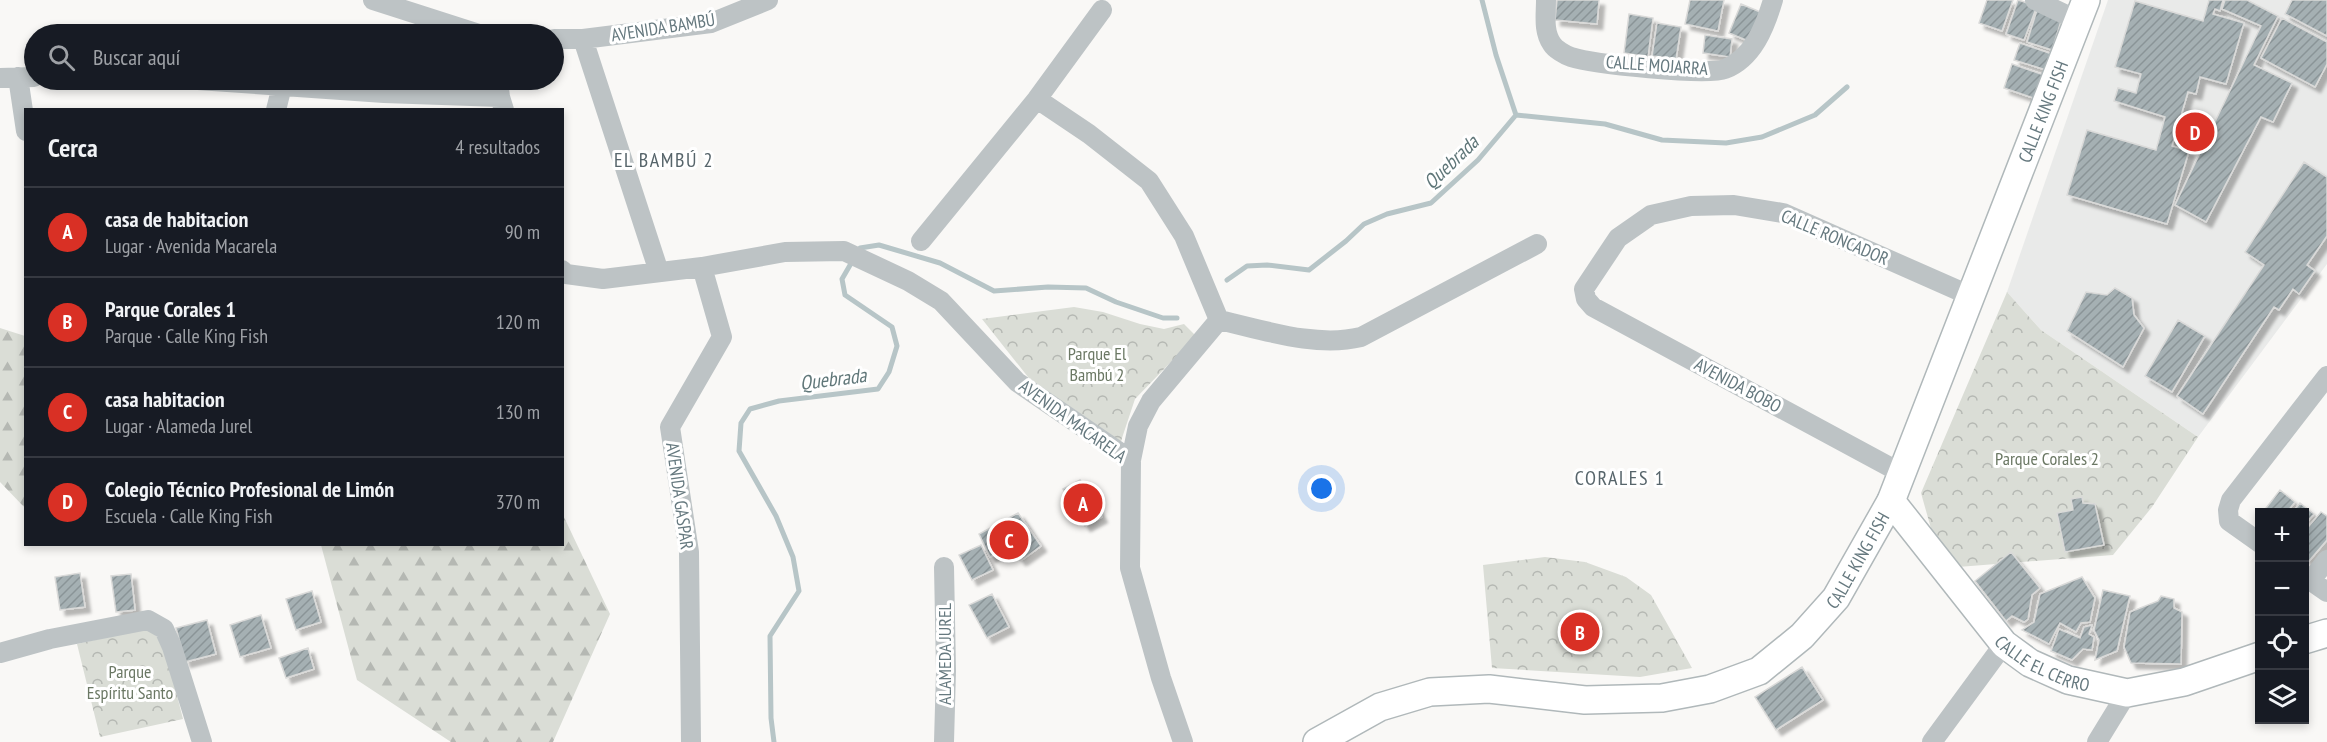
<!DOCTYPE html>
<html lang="es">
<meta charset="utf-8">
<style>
body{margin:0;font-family:"PT Sans Narrow",sans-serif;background:#20242c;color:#f1f3f6}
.controls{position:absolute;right:18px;bottom:18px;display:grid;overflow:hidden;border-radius:0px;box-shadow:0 3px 9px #0003}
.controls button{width:54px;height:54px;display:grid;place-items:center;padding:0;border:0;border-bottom:2px solid #363941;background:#171b24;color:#f1f3f6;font:30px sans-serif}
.you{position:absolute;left:1322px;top:489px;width:21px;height:21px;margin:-15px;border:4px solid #fff;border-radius:50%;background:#1a73e8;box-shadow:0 0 0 9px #1a73e833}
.badge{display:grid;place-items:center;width:39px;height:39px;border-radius:50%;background:#d93025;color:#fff;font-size:20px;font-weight:700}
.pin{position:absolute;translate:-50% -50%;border:3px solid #fff;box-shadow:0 2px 6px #0006}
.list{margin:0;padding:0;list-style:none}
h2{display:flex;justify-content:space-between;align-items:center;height:78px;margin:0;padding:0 24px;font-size:26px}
h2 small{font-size:20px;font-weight:400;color:#9ea1a6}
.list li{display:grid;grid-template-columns:39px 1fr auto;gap:18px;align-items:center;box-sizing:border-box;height:90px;padding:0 24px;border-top:2px solid #363941}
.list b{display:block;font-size:22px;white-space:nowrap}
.list p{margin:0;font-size:20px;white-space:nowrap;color:#9ea1a6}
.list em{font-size:20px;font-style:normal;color:#9ea1a6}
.icon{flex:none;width:33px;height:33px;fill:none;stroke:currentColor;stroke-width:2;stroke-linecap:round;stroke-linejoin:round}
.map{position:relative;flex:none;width:2327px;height:742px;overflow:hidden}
.search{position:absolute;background:#171b24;box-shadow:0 3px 9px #0003;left:24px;top:24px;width:540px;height:66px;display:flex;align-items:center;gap:15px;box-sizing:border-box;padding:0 21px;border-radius:33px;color:#9ea1a6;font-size:22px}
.panel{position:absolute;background:#171b24;box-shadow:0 3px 9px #0003;left:24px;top:108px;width:540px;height:438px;border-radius:0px}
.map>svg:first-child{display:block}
</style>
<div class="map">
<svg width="2327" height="742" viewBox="0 0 2327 742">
<defs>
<pattern id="forest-firs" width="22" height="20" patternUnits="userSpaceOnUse" patternTransform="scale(1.5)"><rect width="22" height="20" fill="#daddd6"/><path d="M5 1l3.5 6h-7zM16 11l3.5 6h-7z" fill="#b5b8b3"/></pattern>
<pattern id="park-crowns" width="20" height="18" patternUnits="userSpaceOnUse" patternTransform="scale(1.5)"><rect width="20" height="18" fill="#daddd6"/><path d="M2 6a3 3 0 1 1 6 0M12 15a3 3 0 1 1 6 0" fill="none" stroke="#b5b8b3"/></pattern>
<pattern id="building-hatch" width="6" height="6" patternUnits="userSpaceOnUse" patternTransform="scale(1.5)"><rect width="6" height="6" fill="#a5b0b3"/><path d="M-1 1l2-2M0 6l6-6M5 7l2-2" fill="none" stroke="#8a9497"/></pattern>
<filter id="shadow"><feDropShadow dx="5.5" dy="5.5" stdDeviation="1.5" flood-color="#0004"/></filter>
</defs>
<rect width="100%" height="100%" fill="#f9f8f6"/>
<path fill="#e9eae9" d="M2108,0H2327V264L2198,437L2041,330L2007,292Z"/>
<path fill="url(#forest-firs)" d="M0,328L25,336V508L0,482Z
M563,515L610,614L553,742H451L357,680L321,545L562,544Z"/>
<path fill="url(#park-crowns)" d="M2007,292L2041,330L2198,437L2152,507L2113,555L1958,567L1932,532L1921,493Z
M1074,307L1103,312L1140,324L1164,329L1184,324L1196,336L1135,399L1120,444L1028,377L982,319Z
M1545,557L1585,562L1626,577L1651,595L1692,668L1640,677L1492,668L1483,565Z
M146,628L163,641L183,719L100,737L77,644Z"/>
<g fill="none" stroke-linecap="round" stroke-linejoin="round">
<path stroke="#b7c5c7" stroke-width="5" d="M1482,0L1496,55L1516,115
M1516,115L1605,124L1662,140L1726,143L1762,137L1815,115L1847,87
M858,252L860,248L879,245L940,263L994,291L1048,287L1086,288L1116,302L1163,318H1177
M1227,280L1247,266L1267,265L1309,270L1346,241L1364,224L1387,214L1431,203L1478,160L1516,115
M774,742L771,718L770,636L799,591L793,557L776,516L739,451L741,423L750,409L779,401L878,389L889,372L897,346L892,327L845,295L842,279L853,260"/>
</g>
<path fill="url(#building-hatch)" stroke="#dadad9" stroke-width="1.5" filter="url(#shadow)" d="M1557,0H1599L1597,24L1555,20Z
M1690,0H1724L1718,31L1685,24Z
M1987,0H2013L2002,31L1979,23Z
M2018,0L2037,6L2024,40L2006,34Z
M2209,0H2223L2220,11L2215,9L2213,14L2244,23L2226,84L2200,77L2196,94L2188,92L2172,146L2189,151L2167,224L2067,195L2087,130L2156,150L2165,117L2114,101L2118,88L2136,93L2141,74L2115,67L2135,1L2203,21Z
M2225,0H2247L2278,16L2254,65L2292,83L2273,122L2261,117L2206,222L2175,205L2261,26L2222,9Z
M2292,0H2327V36L2285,14Z
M1741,4L1765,14L1753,43L1729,33Z
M2037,10L2062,18L2052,50L2027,42Z
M1629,14L1653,18L1648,57L1624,53Z
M2282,18L2327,42V64L2315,87L2261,58Z
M1657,23L1681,27L1676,59L1652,56Z
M1705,35L1732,39L1730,57L1703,53Z
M2020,43L2052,54L2046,70L2014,60Z
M2012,64L2044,75L2036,99L2004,88Z
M2304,162L2327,177V236L2307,265L2315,271L2299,294L2293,289L2279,310L2274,307L2203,414L2177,396L2264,265L2245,252Z
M2115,288L2132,298L2134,315L2144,328L2123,367L2067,331L2086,292L2107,295Z
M2178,320L2205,336L2172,392L2145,376Z
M1080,480L1102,517L1085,526L1063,489Z
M2280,490L2295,502L2287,512H2263Z
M2082,497L2083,503L2095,504L2104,545L2065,552L2057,513L2073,510L2071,499Z
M2300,503L2314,514L2304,525V512H2293Z
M2321,512L2327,516V540L2309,561L2304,558V532Z
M1018,513L1041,546L1023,559L1020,560L1010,545L990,557L979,534Z
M981,545L993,570L972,580L959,555Z
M2011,552L2040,588L2032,595L2028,619L2024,622L2012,616L2006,621L1975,581Z
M80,573L85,607L60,610L55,577Z
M131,574L135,610L116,612L111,576Z
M2082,577L2095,598L2090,622L2081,623L2076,632L2060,623L2049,644L2022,630L2034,622L2040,594Z
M2103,590L2130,596L2117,651L2095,660L2099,640L2094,630Z
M312,591L321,622L296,630L286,599Z
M992,594L1009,627L987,638L969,605Z
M2161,596L2174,599V608L2182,612L2181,664L2131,663L2124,647L2130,612L2158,601Z
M261,615L271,648L240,657L230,625Z
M207,620L216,654L185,662L176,628Z
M2092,625L2089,634L2094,637L2092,650L2083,649L2072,660L2051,651L2059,629L2080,638L2084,627Z
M308,648L314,669L286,678L279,658Z
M1802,667L1823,700L1776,730L1755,697Z"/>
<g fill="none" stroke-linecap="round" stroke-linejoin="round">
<defs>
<g id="secondary">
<path id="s1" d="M1891,501L2004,644L2030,663L2068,680L2127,693L2184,682L2260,656"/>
<path d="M2304,640L2327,633"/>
<path id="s2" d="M1317,742L1380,707L1430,692L1489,689L1585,700L1662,698L1710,689L1759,671L1802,636L1836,598L1891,501L2086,0"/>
</g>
</defs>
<use href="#secondary" stroke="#b0b8ba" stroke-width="30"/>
<path stroke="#bdc3c5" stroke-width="20" d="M373,0L479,34
M1546,0C1546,15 1543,31 1552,44C1555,49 1565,55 1571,57C1592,64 1707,76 1725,69C1753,58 1765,27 1773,0
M2035,0L2079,21
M554,39H583L711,23L768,0
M583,39L659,272
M18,77L26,131
M0,78L34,77
M198,80L384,93L500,97
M498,80L500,97L504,110
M1037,99L1089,134L1149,181L1184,236L1219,320
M276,110L282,86
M921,241L1037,99L1102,10
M562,270L566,274L603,279L702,267L785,252L844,251L908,281L941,301L1017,382L1131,460
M1901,473L1593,307L1586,299L1584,289L1618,238L1651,215L1691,206L1734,205L1783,213L1971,296
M2260,543L2229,521L2228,510L2231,500L2327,376
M944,567L946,671L944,742
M2304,576L2327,592
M2311,580L2327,560
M0,653L50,639L148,620L164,629L172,647L202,742
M691,742L689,552L670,427L722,337L702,267
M1183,742L1161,678L1130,568L1131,460L1138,426L1151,401L1219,320C1264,330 1316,348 1361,337L1537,244
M1932,742L2004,644
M2097,742L2127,693"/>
<use href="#secondary" stroke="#fff" stroke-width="27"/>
</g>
<g text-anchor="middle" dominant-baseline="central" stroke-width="6" stroke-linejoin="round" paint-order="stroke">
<g font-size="18" fill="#66797f" stroke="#fff">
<text transform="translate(663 27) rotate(-9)">AVENIDA BAMBÚ</text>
<text transform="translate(1657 65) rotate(4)">CALLE MOJARRA</text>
<text stroke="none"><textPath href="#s2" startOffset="1094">CALLE KING FISH</textPath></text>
<text transform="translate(1835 237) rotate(23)">CALLE RONCADOR</text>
<text transform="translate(1738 385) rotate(28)">AVENIDA BOBO</text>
<text transform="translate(1073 421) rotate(36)">AVENIDA MACARELA</text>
<text transform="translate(680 496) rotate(82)">AVENIDA GASPAR</text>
<text stroke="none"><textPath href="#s2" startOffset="608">CALLE KING FISH</textPath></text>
<text transform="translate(944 654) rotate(-90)">ALAMEDA JUREL</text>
<text stroke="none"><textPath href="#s1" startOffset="226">CALLE EL CERRO</textPath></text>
</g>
<g font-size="18" fill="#6b7864" stroke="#fff">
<text x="1097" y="353">Parque El<tspan x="1097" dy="21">Bambú 2</tspan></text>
<text x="2047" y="458">Parque Corales 2</text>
<text x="130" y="671">Parque<tspan x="130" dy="21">Espíritu Santo</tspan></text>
</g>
<g font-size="20" letter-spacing="1.5" fill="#57656b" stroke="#fff">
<text x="664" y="160">EL BAMBÚ 2</text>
<text x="1620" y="478">CORALES 1</text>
</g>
<g font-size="20" font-style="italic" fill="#607779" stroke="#fff">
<text transform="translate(1451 162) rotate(-44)">Quebrada</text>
<text transform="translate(833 379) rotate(-7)">Quebrada</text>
</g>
</g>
</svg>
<div class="controls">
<button>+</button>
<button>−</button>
<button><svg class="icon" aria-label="locate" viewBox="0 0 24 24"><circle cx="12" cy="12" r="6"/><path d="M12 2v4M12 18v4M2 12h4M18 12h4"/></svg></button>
<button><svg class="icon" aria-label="layers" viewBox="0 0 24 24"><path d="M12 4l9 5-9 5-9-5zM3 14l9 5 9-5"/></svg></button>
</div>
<div class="you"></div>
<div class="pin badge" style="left:1083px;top:503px">A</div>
<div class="pin badge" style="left:1580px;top:632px">B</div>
<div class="pin badge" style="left:1009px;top:540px">C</div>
<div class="pin badge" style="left:2195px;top:132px">D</div>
<div class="search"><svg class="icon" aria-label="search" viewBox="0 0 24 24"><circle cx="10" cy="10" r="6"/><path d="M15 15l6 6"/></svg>Buscar aquí</div>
<section class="panel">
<h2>Cerca<small>4 resultados</small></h2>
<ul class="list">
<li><span class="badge">A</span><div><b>casa de habitacion</b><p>Lugar · Avenida Macarela</p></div><em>90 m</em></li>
<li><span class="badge">B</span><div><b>Parque Corales 1</b><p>Parque · Calle King Fish</p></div><em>120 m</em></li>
<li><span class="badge">C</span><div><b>casa habitacion</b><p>Lugar · Alameda Jurel</p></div><em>130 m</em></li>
<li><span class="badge">D</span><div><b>Colegio Técnico Profesional de Limón</b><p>Escuela · Calle King Fish</p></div><em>370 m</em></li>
</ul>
</section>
</div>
